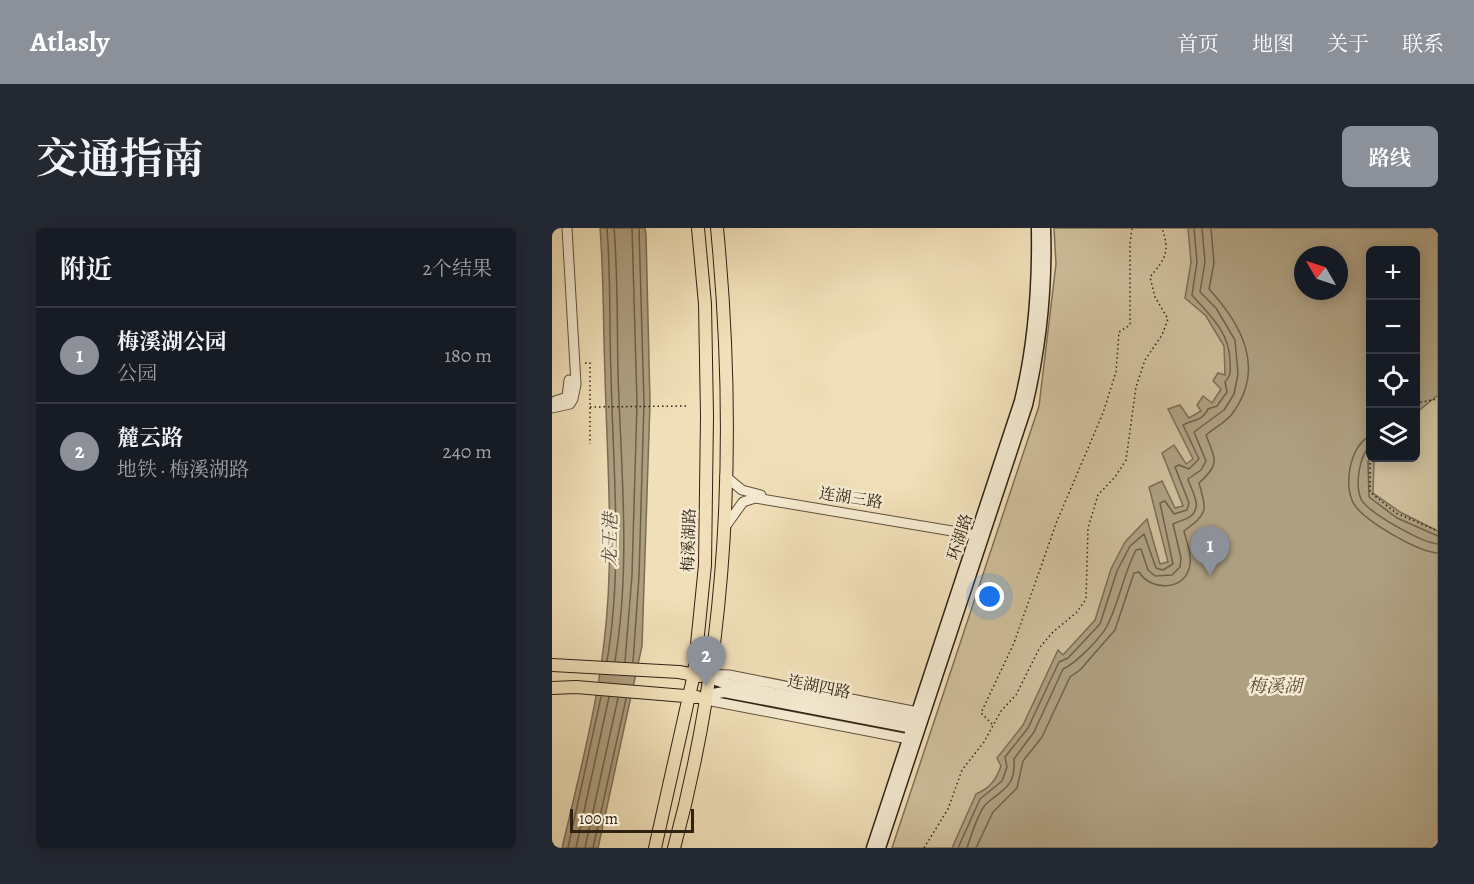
<!DOCTYPE html>
<html lang="zh">
<meta charset="utf-8">
<style>
body{margin:0;font-family:Alegreya,"Noto Serif SC",serif;background:#242831;color:#f1f3f6}
.controls{position:absolute;right:18px;top:18px;display:grid;overflow:hidden;border-radius:9px;box-shadow:0 3px 15px #0003}
.controls button{width:54px;height:54px;display:grid;place-items:center;padding:0;border:0;border-bottom:2px solid #363941;background:#171b24;color:#f1f3f6;font:30px sans-serif}
.compass{position:absolute;left:742px;top:18px;width:54px;height:54px;border-radius:50%;background:#171b24;box-shadow:0 3px 15px #0003;rotate:309deg}
.scale{position:absolute;left:18px;bottom:15px;width:124px;box-sizing:border-box;padding-left:6px;border:3px solid #2f2214;border-top:0;font-size:16px;line-height:21px;white-space:nowrap;color:#2f2214;-webkit-text-stroke:4px #f5ead1;paint-order:stroke}
.you{position:absolute;left:438px;top:369px;width:21px;height:21px;margin:-15px;border:4px solid #fff;border-radius:50%;background:#1a73e8;box-shadow:0 0 0 9px #1a73e833}
.badge{display:grid;place-items:center;width:39px;height:39px;border-radius:50%;background:#8c9099;color:#fff;font-size:20px;font-weight:700}
.pin{position:absolute;translate:-50% -50px;filter:drop-shadow(0 2px 3px #0008)}
.pin::after{content:'';position:absolute;top:32px;width:21px;height:18px;background:inherit;clip-path:polygon(0 0,100% 0,50% 100%)}
.list{margin:0;padding:0;list-style:none}
h2{display:flex;justify-content:space-between;align-items:center;height:78px;margin:0;padding:0 24px;font-size:26px}
h2 small{font-size:20px;font-weight:400;color:#9ea1a6}
.list li{display:grid;grid-template-columns:39px 1fr auto;gap:18px;align-items:center;box-sizing:border-box;height:96px;padding:0 24px;border-top:2px solid #363941}
.list b{display:block;font-size:22px;white-space:nowrap}
.list p{margin:0;font-size:20px;white-space:nowrap;color:#9ea1a6}
.list em{font-size:20px;font-style:normal;color:#9ea1a6}
.icon{flex:none;width:33px;height:33px;fill:none;stroke:currentColor;stroke-width:2;stroke-linecap:round;stroke-linejoin:round}
.map{position:relative;flex:none;width:886px;height:620px;overflow:hidden;border-radius:9px}
header{display:flex;align-items:center;gap:36px;box-sizing:border-box;height:84px;padding:0 30px;background:#8c9099;color:#fff}
header strong{font-size:28px}
nav{display:flex;gap:33px;margin-inline-start:auto;font-size:21px}
.intro{display:flex;align-items:center;justify-content:space-between;box-sizing:border-box;height:144px;padding:0 36px}
h1{margin:0;font-size:42px}
.button{padding:15px 27px;border-radius:9px;background:#8c9099;color:#fff;font-size:21px;font-weight:700}
main{display:flex;gap:36px;padding:0 36px}
aside{flex:1;background:#171b24;border-radius:9px;box-shadow:0 3px 15px #0003}
.map>svg:first-child{display:block}
</style>
<header>
<strong>Atlasly</strong>
<nav><a>首页</a><a>地图</a><a>关于</a><a>联系</a></nav>
</header>
<div class="intro"><h1>交通指南</h1><a class="button">路线</a></div>
<main>
<aside>
<h2>附近<small>2个结果</small></h2>
<ul class="list">
<li><span class="badge">1</span><div><b>梅溪湖公园</b><p>公园</p></div><em>180 m</em></li>
<li><span class="badge">2</span><div><b>麓云路</b><p>地铁 · 梅溪湖路</p></div><em>240 m</em></li>
</ul>
</aside>
<div class="map">
<svg width="886" height="620" viewBox="0 0 886 620">
<rect width="100%" height="100%" fill="#f0dfb8"/>
<filter id="stains"><feTurbulence type="fractalNoise" baseFrequency=".00333" numOctaves="4"/><feColorMatrix values="0 0 0 0 .2 0 0 0 0 .09 0 0 0 0 .02 0 0 0 .5 -.17"/></filter>
<radialGradient id="worn" r=".72"><stop offset=".6" stop-color="#630" stop-opacity="0"/><stop offset="1" stop-color="#630" stop-opacity=".3"/></radialGradient>
<path fill="#cfbf9c" stroke="#7f7058" stroke-width="1.5" fill-rule="evenodd" d="M502,0H886V620H340L487,178L504,36ZM818,22H864V230H818ZM751,27H787V63H751Z"/>
<path fill="#ae9f80" stroke="#7b6d55" stroke-width="1.5" fill-rule="evenodd" d="M48,0H93L94,7L98,175L90,418L46,620H10C26,552 44,484 52,415C63,325 55,236 53,146C51,97 52,49 48,0Z
M636,0H886V167L864,185V22H818V230H826L822,234L821,265L848,284L886,303V620H400L424,566C438,560 444,552 449,538L445,530L471,497L506,422L511,427L543,392L559,341L573,314L595,291L608,336L616,334L597,259L610,253L623,280L631,278L610,225L622,217L634,236L641,231L616,181L628,177L637,190L649,183L645,177L651,168L660,175L669,161L661,153L666,145L673,147L672,118L654,88L633,70L639,34ZM751,27H787V63H751Z"/>
<g fill="none" stroke-linecap="round" stroke-linejoin="round">
<path stroke="#6e604a" stroke-width="1.5" d="M55,0C59,49 57,97 59,146C61,241 71,338 55,433
M62,0C66,49 65,97 66,146C69,241 79,338 63,433
M818,208C797,218 790,262 804,279C817,295 866,324 886,325
M818,218C807,228 803,257 809,271C816,285 871,315 886,316
M818,228L816,234L817,269L845,290L886,308
M73,434L80,347L85,175L80,0
M81,434L87,348L92,175L87,0
M16,620L49,469
M24,620L57,469
M33,620L66,470
M41,620L74,471
M406,620L428,571L450,553L455,539L453,529L476,500L507,434L516,430L548,396L565,343L578,318L592,306L604,340L611,342L621,336L608,275L613,273L622,286L635,282L637,275L623,239L627,237L637,241L647,231L631,197C640,192 651,193 656,181L665,178L675,164L673,154C680,147 678,141 678,132C677,103 657,87 640,67L645,34L642,0
M415,620C418,610 427,583 434,576C451,561 464,559 462,531L482,504L511,441C523,436 549,410 555,398C567,375 571,347 584,322L589,321L596,342L603,348L620,347L628,339L629,330L621,296C626,293 634,292 639,288C651,278 639,262 636,251L649,242L654,233L642,204L672,182L682,166L686,146L683,112L664,80L648,64L653,34L650,0
M424,620L441,584L465,560L471,533L490,509L518,449L528,442L563,402L582,345L587,344C599,364 635,363 638,336C640,325 634,313 632,303C656,285 655,284 647,255C669,235 663,232 654,207C662,200 673,195 680,186C714,141 690,97 657,61L662,35L659,0"/>
<defs>
<path id="tertiary" d="M3,173L15,169L17,152
M0,180L18,176L21,171L24,156L15,0
M173,248L190,262L209,267
M173,299L191,274L203,270L430,308
M152,446L177,447L371,485
M149,471L362,512"/>
<path id="secondary" d="M158,450L175,456L367,493
M155,467L172,464L366,501
M320,620L468,173C482,116 486,58 485,0
M328,620L475,177C489,118 495,60 493,0"/>
<path id="primary" d="M0,437L127,444L148,448
M0,460L24,459L145,469
M103,620L142,446L153,337L155,188L153,76L146,0
M122,620C177,418 185,208 165,0"/>
</defs>
<use href="#tertiary" stroke="#5f513d" stroke-width="11"/>
<use href="#secondary" stroke="#2f2214" stroke-width="13"/>
<use href="#primary" stroke="#2f2214" stroke-width="14"/>
<path stroke="#2f2214" stroke-width="1.5" stroke-dasharray="1.5 3" stroke-linecap="butt" d="M33,135H38V216
M864,175L886,171
M38,179L136,178
M818,226V264L844,285L886,303
M440,496L429,485L462,415L505,293L551,185L564,144L567,104L578,97V16L580,0
M372,620L396,581L410,542L432,514L449,483L464,467L488,419L501,404L525,384L534,371L536,300L546,267L563,249L574,232L584,159L593,132L610,107L616,91L603,69L598,49C614,30 618,24 610,0"/>
<use href="#tertiary" stroke="#f5ead1" stroke-width="9"/>
<use href="#secondary" stroke="#f5ead1" stroke-width="10"/>
<use href="#primary" stroke="#f0dfb8" stroke-width="12"/>
</g>
<g text-anchor="middle" dominant-baseline="central" stroke-width="5" stroke-linejoin="round" paint-order="stroke">
<g font-size="16" fill="#2f2214" stroke="#f5ead1">
<text transform="translate(299 270) rotate(9)">连湖三路</text>
<text transform="translate(408 309) rotate(-72)">环湖路</text>
<text transform="translate(137 312) rotate(-88)">梅溪湖路</text>
<text transform="translate(267 459) rotate(11)">连湖四路</text>
</g>
<g font-size="18" font-style="italic" fill="#5b4e3a" stroke="#f5ead1">
<text transform="translate(58 312) rotate(-89)">龙王港</text>
<text x="723" y="458">梅溪湖</text>
</g>
</g>
<rect width="100%" height="100%" filter="url(#stains)"/>
<rect width="100%" height="100%" fill="url(#worn)"/>
</svg>
<div class="controls">
<button>+</button>
<button>−</button>
<button><svg class="icon" aria-label="locate" viewBox="0 0 24 24"><circle cx="12" cy="12" r="6"/><path d="M12 2v4M12 18v4M2 12h4M18 12h4"/></svg></button>
<button><svg class="icon" aria-label="layers" viewBox="0 0 24 24"><path d="M12 4l9 5-9 5-9-5zM3 14l9 5 9-5"/></svg></button>
</div>
<svg class="compass" viewBox="-18 -18 36 36"><path d="M0-13l5 13h-10z" fill="#e53935"/><path d="M0 13l5-13h-10z" fill="#9ea1a6"/></svg>
<div class="scale">100 m</div>
<div class="you"></div>
<div class="pin badge" style="left:658px;top:348px">1</div>
<div class="pin badge" style="left:154px;top:458px">2</div>
</div>
</main>
